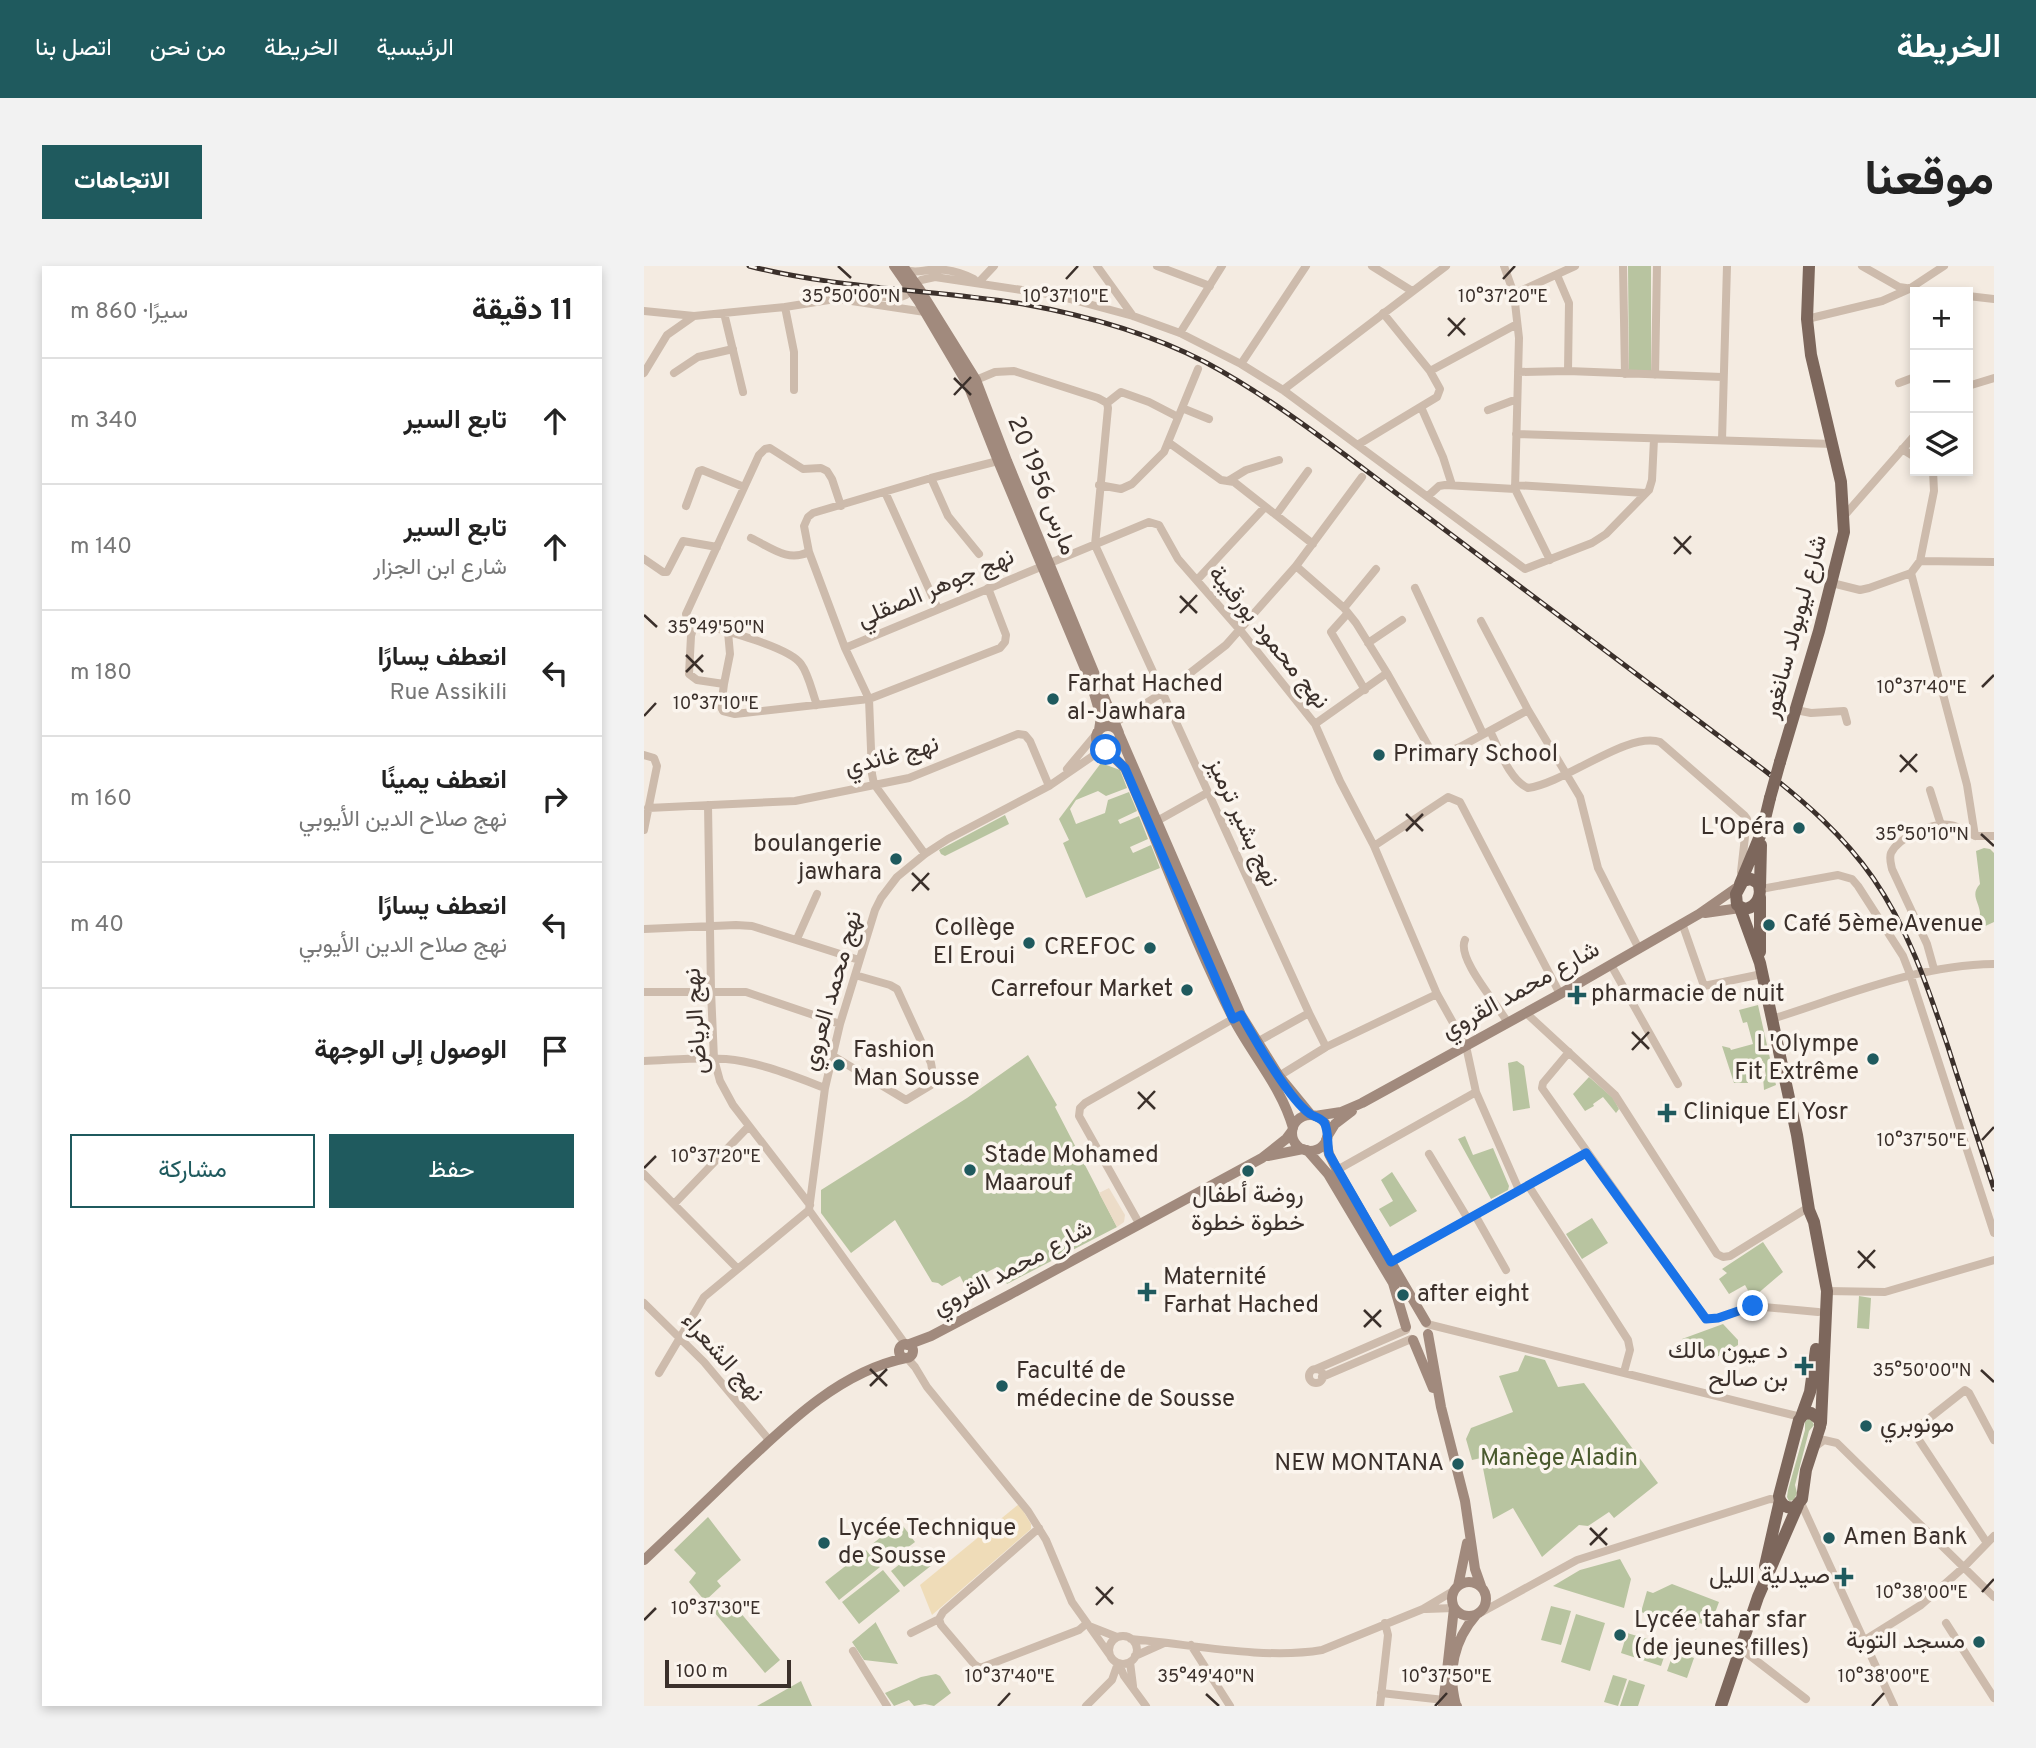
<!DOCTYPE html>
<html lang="ar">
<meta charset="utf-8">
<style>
body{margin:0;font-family:Overpass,Vazirmatn,sans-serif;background:#f2f2f2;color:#222;direction:rtl}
.controls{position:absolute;right:21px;top:21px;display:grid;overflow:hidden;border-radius:0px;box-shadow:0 4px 10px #0003}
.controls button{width:63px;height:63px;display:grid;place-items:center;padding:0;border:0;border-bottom:2px solid #e0e0e0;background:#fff;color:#222;font:35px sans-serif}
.scale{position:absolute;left:21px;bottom:18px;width:126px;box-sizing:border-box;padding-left:7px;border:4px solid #3b302b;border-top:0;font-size:19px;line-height:24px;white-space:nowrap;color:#3b302b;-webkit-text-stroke:5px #fbf5ee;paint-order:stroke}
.stop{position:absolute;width:21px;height:21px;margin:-16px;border:5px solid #1a73e8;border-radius:50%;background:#fff}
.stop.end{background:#1a73e8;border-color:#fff;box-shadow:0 2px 7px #0008}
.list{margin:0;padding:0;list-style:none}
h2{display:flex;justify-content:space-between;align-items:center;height:91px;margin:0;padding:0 28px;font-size:30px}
h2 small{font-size:23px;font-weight:400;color:#767676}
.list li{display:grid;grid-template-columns:46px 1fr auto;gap:21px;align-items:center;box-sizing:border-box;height:126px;padding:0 28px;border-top:2px solid #e0e0e0}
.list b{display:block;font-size:26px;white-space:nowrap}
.list p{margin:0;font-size:23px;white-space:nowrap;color:#767676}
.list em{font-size:23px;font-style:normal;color:#767676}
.actions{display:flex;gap:14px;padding:21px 28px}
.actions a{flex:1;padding:16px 0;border:2px solid #1f5a5e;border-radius:0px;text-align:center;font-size:24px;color:#1f5a5e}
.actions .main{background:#1f5a5e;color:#fff}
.icon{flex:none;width:38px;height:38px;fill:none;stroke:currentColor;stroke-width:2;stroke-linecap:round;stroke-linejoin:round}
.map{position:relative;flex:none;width:1350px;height:1440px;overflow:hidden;direction:ltr;border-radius:0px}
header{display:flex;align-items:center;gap:42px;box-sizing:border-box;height:98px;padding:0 35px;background:#1f5a5e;color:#fff}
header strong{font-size:33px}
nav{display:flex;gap:38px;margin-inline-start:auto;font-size:24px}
.intro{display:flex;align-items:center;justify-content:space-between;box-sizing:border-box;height:168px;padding:0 42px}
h1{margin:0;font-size:49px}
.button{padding:18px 32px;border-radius:0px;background:#1f5a5e;color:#fff;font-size:24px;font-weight:700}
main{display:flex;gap:42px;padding:0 42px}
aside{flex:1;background:#fff;border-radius:0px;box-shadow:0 4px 10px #0003}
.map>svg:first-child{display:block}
</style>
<header>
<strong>الخريطة</strong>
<nav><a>الرئيسية</a><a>الخريطة</a><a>من نحن</a><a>اتصل بنا</a></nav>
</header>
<div class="intro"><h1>موقعنا</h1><a class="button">الاتجاهات</a></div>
<main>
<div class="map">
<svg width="1350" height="1440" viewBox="0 0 1350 1440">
<rect width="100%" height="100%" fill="#f4ebe1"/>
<path fill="#b8c4a0" d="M984,0H1007V105H985Z
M457,497L476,504L483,522L462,530L454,525L432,534L426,543L432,558L461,547L464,534L485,526L493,545L474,554L476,558L495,550L504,573L486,581L489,587L507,579L516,602L442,632L419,577L425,574L415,553Z
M361,549L365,558L301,590L297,588L295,584Z
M1340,582L1346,583L1350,587V656L1337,662L1334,660C1334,656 1336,651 1336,647C1335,635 1326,629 1336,618L1332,585Z
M1114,739L1132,819L1120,824L1119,811L1122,810L1119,795L1100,799L1104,817H1090L1078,780L1086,782L1087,784L1109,778L1103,756L1099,757L1095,744Z
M384,789L413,839L411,841L473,961L363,1018L353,1001L320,1018L316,1010L298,1020L294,1017L288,1016L251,954L207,987L177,947V924L323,832Z
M873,795L880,800L886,842L869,845L864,797Z
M945,811L969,832L975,843L972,847L959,831L949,838L950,840L941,845L929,828Z
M821,870L829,889L849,882L865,920L864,924L847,933L814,873Z
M748,906L773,945L746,961L735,943L749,935L737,914Z
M948,952L964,977L938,993L922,968Z
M1119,976L1139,1006L1112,1029L1110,1026L1106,1028L1101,1019L1085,1028L1075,1013L1083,1007L1078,1003Z
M1215,1030L1227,1032L1225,1063L1213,1062Z
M1079,1058L1094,1074V1079L1071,1092L1055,1089L1057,1080L1038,1073Z
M881,1089L901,1094L914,1121L940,1117L1014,1217L970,1252L965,1246L944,1260L935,1259L898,1291L869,1242L849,1253L837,1192L828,1194L822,1173L827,1162L869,1146L855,1110L874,1105Z
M1164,1153H1167L1170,1159L1165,1165L1151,1219L1153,1227L1150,1234L1145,1235L1143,1231L1144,1224L1161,1164V1156Z
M64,1251L97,1294L73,1315L77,1320L61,1335L45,1316L52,1307L30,1284Z
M256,1256L271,1276L242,1298L227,1279Z
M275,1283L288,1299L260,1321L247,1305Z
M222,1284L236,1301L195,1334L181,1316Z
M976,1293L987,1313L980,1342L909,1320L936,1304Z
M239,1304L256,1325L215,1358L198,1336Z
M1028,1318L1075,1336L1066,1360L1055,1357L1052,1364L997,1346L1003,1325L1009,1327Z
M85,1333L136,1394L121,1407L70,1346Z
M907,1340L927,1345L917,1379L897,1374Z
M932,1348L961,1357L946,1405L917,1396Z
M232,1356V1357L254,1398L220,1394L208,1376Z
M983,1367L1024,1379L1017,1400L977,1387Z
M1030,1385L1050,1392L1043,1412L1023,1405Z
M292,1408L296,1410L307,1427L290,1440L281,1438L270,1440L265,1434L250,1440L241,1427L277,1411Z
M969,1409L983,1413L974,1440L960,1436Z
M985,1414L1001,1419L994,1440H976Z
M157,1415L168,1440H113Z"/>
<path fill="#efdcb8" d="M375,1238L387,1258V1263L288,1349L276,1319Z"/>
<path fill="#ecdcc8" d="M465,922L481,949L480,956L473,961L455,927Z"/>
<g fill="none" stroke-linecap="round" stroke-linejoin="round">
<path stroke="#cdbbac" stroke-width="8" d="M453,0L489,50
M513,0L566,20
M728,0L768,25
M860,0L870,28L875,72L871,223L906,294
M979,0L981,108
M1218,0L1255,21L1290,26
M262,4C270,7 276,5 285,4C300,2 316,6 330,13
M913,9L925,37L924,105
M335,16L350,0
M870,28L931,0
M1324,30L1350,33
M201,34L281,46
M141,41L150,86V124
M0,45L50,50
M80,47L99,126
M739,47L786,105L873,58
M1163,53L1238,35L1265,23L1300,0
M536,67L578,0
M597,98L662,0
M874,106L924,105L1078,111
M0,107L23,69L50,50L141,41L216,29L254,32L262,29L277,14L291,11L411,29L489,50L536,67L597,98L639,124L881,303L948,277L962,268L1005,224L1008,214L1010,173
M30,107L54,91L89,83
M1011,109L1013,0
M332,114L351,106L370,105L454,132L463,137L464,142L451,279L665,747L613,776
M1255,117L1271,111
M1324,120L1350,112
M639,124L802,0
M463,137L477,126L505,136L534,151
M777,141L799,191L808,219
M538,142L565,153
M844,144L873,133
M872,168L1189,178
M1078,174L1083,0
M524,176L577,214L590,216L669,278
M715,178L793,131L796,123L786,105
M1258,183L1271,191
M287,212L304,250L335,288
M584,215L602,204L635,194
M455,219L477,223L488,218L520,186L554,103
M871,219L1001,227
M241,226L294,343
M784,230L795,220L801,219L871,223
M42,240L55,205L58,204L100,221
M197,240L188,213L183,205L177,202L159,203L126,182L121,183L115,189L42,348L43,353L51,356L47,370L45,408L53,414L80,418L77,441L79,445L91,448L225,433L356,382L361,376L362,369L344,322
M632,249L664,205
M1200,250L1271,169
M107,272C128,282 143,296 165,286
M0,293L19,306H23L39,275L73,281
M1276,295L1290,225L1289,205
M652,300L700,342L712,357L743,407
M1267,307L1323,519L1331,570H1350
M553,314L621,241
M1188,317L1216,324L1225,322L1267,307L1276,295L1350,296
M771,322L839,468
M700,342L732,303
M704,347L687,366L721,424
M837,355L884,444L936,531L954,602L995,683
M51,356C73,363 145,380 157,398C165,409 168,426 173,439
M724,377L758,354
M201,382L505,256L515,259L534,293L596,364L671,458L696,515L730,580L793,728L822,780L832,826
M80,418L86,388L84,366
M1152,444L1167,447L1200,445L1203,456
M671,458L743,407L786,483L797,488L816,481L884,444
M466,460L532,418L582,379L652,300L718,211
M846,465C855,482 865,514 884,522C921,517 984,465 1016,476L1100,549L1103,553L1097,606
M0,489L10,492L13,500L0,564
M423,503L453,467
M1286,524L1297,559
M64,539L67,725L70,793L76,815L89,839L166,939
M4,542L151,535L265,512L374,468L381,469L386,475L405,520
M513,555L563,527
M730,580L804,531L816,536L916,728
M281,588L230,518L228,508L225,433L201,382L165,286L160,260L164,251L169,247L287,212L354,195
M1117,623L1194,609L1208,613L1214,620L1259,690L1266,708L1350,967
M1038,657L1060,720L1118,708
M0,663L92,659L108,660L215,694
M153,673L173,628
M821,674C812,692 854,739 864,757
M967,699L1034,818
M1290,703L1283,678L1248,603C1247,598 1245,592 1247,587C1255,571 1289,556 1306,559C1315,560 1323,566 1331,570
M0,726H102L196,758
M665,747L682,781
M882,747L971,829L1073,988L1079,991L1086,990L1165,941
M1128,753C1201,730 1273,699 1350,698
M925,786L899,817L898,822L1062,1053L1074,1052L1109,1040L1174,1046
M189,790L262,834L287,819L290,814L287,797L253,723L246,719L211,709
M0,795C27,794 55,791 82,793C116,796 149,810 181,822
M635,810L682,781L793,728
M785,888L824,953
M693,904L832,826L875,924
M0,908L94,1003
M884,919L984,1074L986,1084L980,1106
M30,938L105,860
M831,949L862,1004
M496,959L435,850L436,842L441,837L594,750
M747,996L942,887
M1183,1025L1241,1026L1350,994
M0,1037L60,1096L126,1175
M783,1058L1157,1151
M262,1079L165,944L181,822L196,758L231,644L237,632L253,611L281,588L304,573L405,520L459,483
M263,1092L271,1101L283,1121L384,1245L402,1274L428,1336L465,1388
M672,1103L762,1064
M665 1110a7 7 0 1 1 14 0a7 7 0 1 1-14 0Z
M15,1107L60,1031L165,944
M678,1111L767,1073
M1172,1180L1180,1174L1193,1177L1350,1331
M1157,1237L1250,1440
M1343,1277L1269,1165L1321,1124L1325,1127L1350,1174
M782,1343L810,1342
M838,1346L933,1294L1126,1233L1136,1234
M295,1353L297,1359L330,1398L336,1402L435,1364L442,1358
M1302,1357L1350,1432
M445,1360L473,1371
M267,1367L295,1353L299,1346L395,1262
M465 1384a14 14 0 1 1 28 0a14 14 0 1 1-28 0Z
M487,1373C546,1378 620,1394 678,1384L779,1343L811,1324
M1221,1374L1277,1339L1320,1301L1350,1270
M547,1379L586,1440
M1096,1382L1162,1433
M209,1385L243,1440
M491,1390L520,1377
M486,1396L489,1420
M475,1398L480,1410L502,1440
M737,1427L800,1434
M442,1440L468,1414L474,1397
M736,1440L744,1369L741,1357"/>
<path stroke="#a18a7d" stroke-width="10" d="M250,0L275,36L324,119L354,195L447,417L457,451L455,464
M259,0L276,24L332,114L363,195L475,467
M452 472a12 12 0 1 1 24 0a12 12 0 1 1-24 0Z
M476,470L597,749L635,810L667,849
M462,484L481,502C518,585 548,673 590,754C609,790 638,822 649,862
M1061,647L1096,642
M648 867a18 18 0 1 1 36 0a18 18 0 1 1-36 0Z
M671,850L697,846L718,837L916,728L1055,648L1095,620
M683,871L691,858L708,845
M682,874L685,888L693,904L782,1056
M663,884L684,908L749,1017L762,1061
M624,890L659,883
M784,1068L797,1141L821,1235L831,1303L837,1320
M769,1074L789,1122
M255 1085a7 7 0 1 1 14 0a7 7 0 1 1-14 0Z
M263,1079L287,1070L365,1029L618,892L642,873L648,865
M0,1294C29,1267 57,1240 86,1212C136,1165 192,1106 262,1092
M808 1333a17 17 0 1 1 34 0a17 17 0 1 1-34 0Z
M814,1320L823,1277
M810,1342L799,1440L806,1436L813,1440
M812,1439C803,1406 810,1374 832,1349"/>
<path stroke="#7d675c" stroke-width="12" d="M1136,496L1175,365L1200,266L1197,216L1167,89L1163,53L1165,0
M1107,613L1114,617C1119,629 1113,641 1101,643L1093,639L1092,628L1099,615Z
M1096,618L1118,565L1126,532
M1116,621L1117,579
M1116,631V686
M1096,642L1116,697L1153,869L1165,944L1170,956L1183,1025L1177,1157
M1167,1147L1176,1154V1161L1162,1204L1158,1233L1151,1241C1143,1243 1136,1239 1135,1230L1155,1154L1160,1148Z
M1157,1151L1166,1126L1172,1083
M1121,1300L1136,1234
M1077,1440L1114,1331L1154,1239"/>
<defs>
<path id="rail" d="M105,0C194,23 288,23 379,38C440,49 505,67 561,96C617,126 669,165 720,203L1120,504C1161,536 1199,569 1229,612C1265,664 1284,722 1304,781C1319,829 1335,876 1350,923"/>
</defs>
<use href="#rail" stroke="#3b302b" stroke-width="5"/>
<use href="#rail" stroke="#fbf5ee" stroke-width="2.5" stroke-dasharray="8" stroke-linecap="butt"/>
<path stroke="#7d675c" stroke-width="12" d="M1126,532L1136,496"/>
</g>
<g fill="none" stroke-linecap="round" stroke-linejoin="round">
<path stroke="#1a73e8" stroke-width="9" d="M462,484L481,502L589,753L597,749C610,772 645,834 666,848C670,851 675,851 680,856C685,865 683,877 685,888L747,996L942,887L1062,1053L1074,1052L1109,1040"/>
</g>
<path fill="none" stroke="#3b302b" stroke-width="2.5" d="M194,0L207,12M422,13L434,0M859,13L871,0M804,52L821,69M804,70L821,52M310,112L327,129M310,129L327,111M1030,271L1047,288M1030,288L1047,270M536,330L553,347M536,347L553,329M0,349L13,361M42,389L59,406M42,406L59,389M1338,421L1350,409M0,450L12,437M1256,489L1273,506M1256,506L1273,488M762,548L779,565M762,565L779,548M1337,568L1350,580M268,607L285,624M268,625L285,607M988,766L1005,783M988,784L1005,766M494,826L511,843M494,843L511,825M1338,874L1350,861M0,902L12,890M1214,985L1231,1002M1214,1002L1231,984M720,1044L737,1061M720,1061L737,1044M226,1103L243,1120M1337,1104L1350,1116M226,1120L243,1103M946,1262L963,1279M946,1279L963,1262M452,1321L469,1338M1338,1326L1350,1313M452,1339L469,1321M0,1354L12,1342M562,1428L575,1440M354,1440L366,1427M791,1440L803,1427M1228,1440L1240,1427"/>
<g fill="#1f5a5e" stroke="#fbf5ee" stroke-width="2.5">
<circle cx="409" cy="433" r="7"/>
<circle cx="735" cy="489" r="7"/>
<circle cx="1155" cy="562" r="7"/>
<circle cx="252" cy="593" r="7"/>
<circle cx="1125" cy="659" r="7"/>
<circle cx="385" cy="677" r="7"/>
<circle cx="506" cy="682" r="7"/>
<circle cx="543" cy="724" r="7"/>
<path d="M929.5 718.5h7v7h7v7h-7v7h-7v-7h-7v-7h7z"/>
<circle cx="1229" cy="793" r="7"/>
<circle cx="195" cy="799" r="7"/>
<path d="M1019.5 836.5h7v7h7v7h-7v7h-7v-7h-7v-7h7z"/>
<circle cx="326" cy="904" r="7"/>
<circle cx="604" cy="905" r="7"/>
<path d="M499.5 1015.5h7v7h7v7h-7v7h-7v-7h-7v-7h7z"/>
<circle cx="759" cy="1029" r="7"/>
<path d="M1156.5 1089.5h7v7h7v7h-7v7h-7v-7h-7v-7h7z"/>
<circle cx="358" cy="1120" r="7"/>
<circle cx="1222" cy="1160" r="7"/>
<circle cx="814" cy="1198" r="7"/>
<circle cx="1185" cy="1272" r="7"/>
<circle cx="180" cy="1277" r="7"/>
<path d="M1196.5 1300.5h7v7h7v7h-7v7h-7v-7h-7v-7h7z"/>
<circle cx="976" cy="1369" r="7"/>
<circle cx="1335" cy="1376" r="7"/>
</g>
<g text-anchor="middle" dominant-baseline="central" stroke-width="7" stroke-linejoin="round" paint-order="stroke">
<g font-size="24" fill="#3b302b" stroke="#fbf5ee">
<text transform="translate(397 220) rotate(68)">20 مارس 1956</text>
<text transform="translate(292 323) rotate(-23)">نهج جوهر الصقلي</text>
<text transform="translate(1152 361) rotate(-75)">شارع ليوبولد سانغور</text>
<text transform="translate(624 372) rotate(51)">نهج محمود بورقيبة</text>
<text transform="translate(248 491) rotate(-15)">نهج غاندي</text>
<text transform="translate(598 557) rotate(65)">نهج بشير ترميز</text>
<text transform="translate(189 725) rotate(-74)">نهج محمد العروي</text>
<text transform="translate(877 725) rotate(-29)">شارع محمد القروي</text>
<text transform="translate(53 755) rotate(-94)">نهج الرياض</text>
<text transform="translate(369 1003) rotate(-28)">شارع محمد القروي</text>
<text transform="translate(78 1092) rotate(48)">نهج الشعراء</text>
</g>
<g font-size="24" fill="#3b302b" stroke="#fbf5ee" text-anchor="start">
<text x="423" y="419">Farhat Hached<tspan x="423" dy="28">al-Jawhara</tspan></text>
<text x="749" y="489">Primary School</text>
<text x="1141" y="562" text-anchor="end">L'Opéra</text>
<text x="238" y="579" text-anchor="end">boulangerie<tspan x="238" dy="28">jawhara</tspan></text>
<text x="1139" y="659">Café 5ème Avenue</text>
<text x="371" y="663" text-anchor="end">Collège<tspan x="371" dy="28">El Eroui</tspan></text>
<text x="492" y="682" text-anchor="end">CREFOC</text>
<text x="529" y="724" text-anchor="end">Carrefour Market</text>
<text x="947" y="729">pharmacie de nuit</text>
<text x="1215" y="779" text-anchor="end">L'Olympe<tspan x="1215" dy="28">Fit Extrême</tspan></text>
<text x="209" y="785">Fashion<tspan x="209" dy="28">Man Sousse</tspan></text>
<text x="1039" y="847">Clinique El Yosr</text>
<text x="340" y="890">Stade Mohamed<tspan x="340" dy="28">Maarouf</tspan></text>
<text x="604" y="930" text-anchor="middle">روضة أطفال<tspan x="604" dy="28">خطوة خطوة</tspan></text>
<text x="519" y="1012">Maternité<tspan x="519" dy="28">Farhat Hached</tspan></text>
<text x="773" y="1029">after eight</text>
<text x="1144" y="1086" text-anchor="end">د عيون مالك<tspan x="1144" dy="28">بن صالح</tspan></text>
<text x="372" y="1106">Faculté de<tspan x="372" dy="28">médecine de Sousse</tspan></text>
<text x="1236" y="1160">مونوبري</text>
<text x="800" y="1198" text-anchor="end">NEW MONTANA</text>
<text x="194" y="1263">Lycée Technique<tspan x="194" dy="28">de Sousse</tspan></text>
<text x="1199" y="1272">Amen Bank</text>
<text x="1186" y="1311" text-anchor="end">صيدلية الليل</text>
<text x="990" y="1355">Lycée tahar sfar<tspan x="990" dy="28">(de jeunes filles)</tspan></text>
<text x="1321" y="1376" text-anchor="end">مسجد التوبة</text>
</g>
<g font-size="24" fill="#4a5a2e" stroke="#fbf5ee">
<text x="915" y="1193">Manège Aladin</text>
</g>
</g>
<g font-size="18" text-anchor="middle" fill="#3b302b" stroke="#fbf5ee" stroke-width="7" stroke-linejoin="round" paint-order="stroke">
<text x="207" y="36">35°50'00"N</text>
<text x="422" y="36">10°37'10"E</text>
<text x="859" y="36">10°37'20"E</text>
<text x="72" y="367">35°49'50"N</text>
<text x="1278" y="427">10°37'40"E</text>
<text x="72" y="443">10°37'10"E</text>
<text x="1278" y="574">35°50'10"N</text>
<text x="1278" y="880">10°37'50"E</text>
<text x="72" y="896">10°37'20"E</text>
<text x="1278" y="1110">35°50'00"N</text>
<text x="1278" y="1332">10°38'00"E</text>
<text x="72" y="1348">10°37'30"E</text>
<text x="366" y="1416">10°37'40"E</text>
<text x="803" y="1416">10°37'50"E</text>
<text x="1240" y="1416">10°38'00"E</text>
<text x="562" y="1416">35°49'40"N</text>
</g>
</svg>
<div class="controls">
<button>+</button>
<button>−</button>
<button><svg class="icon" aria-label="layers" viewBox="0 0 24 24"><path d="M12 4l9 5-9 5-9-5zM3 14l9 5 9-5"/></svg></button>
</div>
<div class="scale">100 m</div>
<div class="stop" style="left:462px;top:484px"></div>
<div class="stop end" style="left:1109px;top:1040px"></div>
</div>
<aside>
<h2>11 دقيقة<small>سيرًا · 860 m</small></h2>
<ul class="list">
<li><svg class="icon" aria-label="ahead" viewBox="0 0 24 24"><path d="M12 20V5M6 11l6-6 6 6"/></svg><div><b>تابع السير</b></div><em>340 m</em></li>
<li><svg class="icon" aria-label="ahead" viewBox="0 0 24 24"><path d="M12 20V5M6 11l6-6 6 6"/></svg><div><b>تابع السير</b><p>شارع ابن الجزار</p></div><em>140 m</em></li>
<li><svg class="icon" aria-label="left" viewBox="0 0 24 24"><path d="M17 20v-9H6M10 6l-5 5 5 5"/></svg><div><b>انعطف يسارًا</b><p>Rue Assikili</p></div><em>180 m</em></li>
<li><svg class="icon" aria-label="right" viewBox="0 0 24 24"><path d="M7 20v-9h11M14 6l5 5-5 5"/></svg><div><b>انعطف يمينًا</b><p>نهج صلاح الدين الأيوبي</p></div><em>160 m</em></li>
<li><svg class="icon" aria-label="left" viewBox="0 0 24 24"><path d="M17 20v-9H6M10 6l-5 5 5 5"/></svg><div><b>انعطف يسارًا</b><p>نهج صلاح الدين الأيوبي</p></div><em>40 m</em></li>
<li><svg class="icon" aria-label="arrive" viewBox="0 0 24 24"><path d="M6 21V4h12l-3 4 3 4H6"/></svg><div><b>الوصول إلى الوجهة</b></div></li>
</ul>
<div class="actions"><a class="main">حفظ</a><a>مشاركة</a></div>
</aside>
</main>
